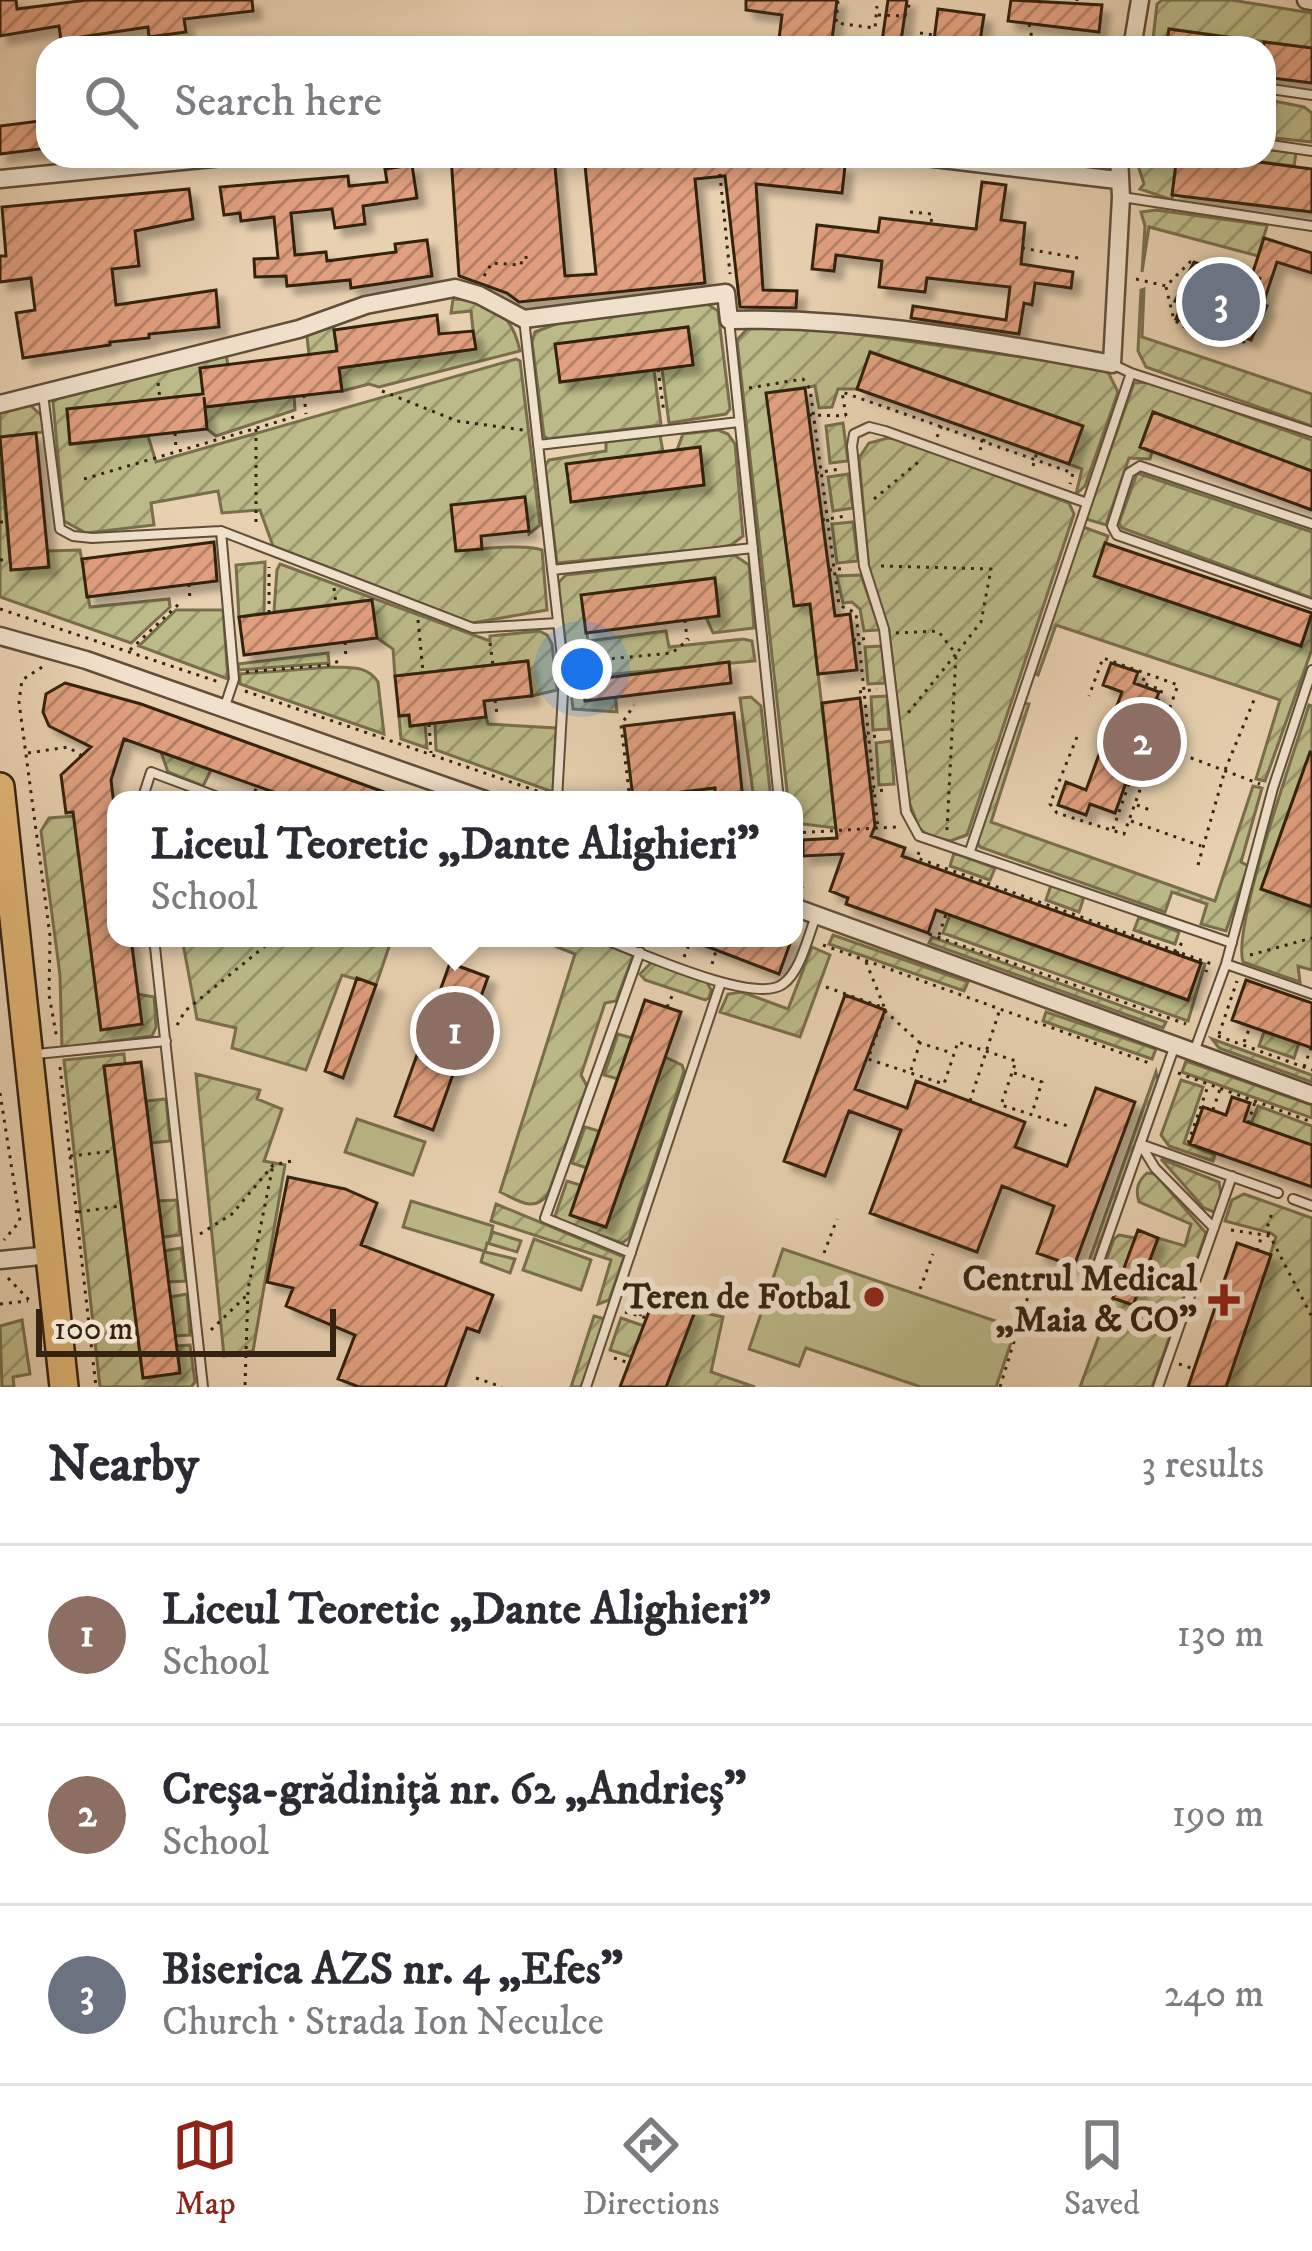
<!DOCTYPE html>
<meta charset="utf-8">
<style>
body{margin:0;font-family:"IM FELL DW Pica",serif;background:#f2f2f3;color:#2b2b33}
.scale{position:absolute;left:36px;bottom:30px;width:300px;box-sizing:border-box;padding-left:12px;border:6px solid #342311;border-top:0;font-size:33px;line-height:42px;white-space:nowrap;color:#342311;-webkit-text-stroke:9px #f0e1cc;paint-order:stroke}
.you{position:absolute;left:582px;top:669px;width:42px;height:42px;margin:-30px;border:9px solid #fff;border-radius:50%;background:#1a73e8;box-shadow:0 0 0 18px #1a73e833}
.badge{display:grid;place-items:center;width:78px;height:78px;border-radius:50%;background:#8f2418;color:#fff;font-size:39px;font-weight:700}
.pin{position:absolute;translate:-50% -50%;border:6px solid #fff;box-shadow:0 3px 12px #0006}
.popup{position:absolute;left:107px;top:791px;width:696px;height:156px;box-sizing:border-box;display:grid;place-content:center;border-radius:24px;background:#fff;filter:drop-shadow(0 3px 9px #0005);font-size:39px;white-space:nowrap;color:#7c7c81}
.popup b{font-size:45px;color:#2b2b33}
.popup::after{content:'';position:absolute;left:50%;top:100%;margin-left:-24px;border:24px solid transparent;border-top-color:#fff}
.list{margin:0;padding:0;list-style:none}
h2{display:flex;justify-content:space-between;align-items:center;height:156px;margin:0;padding:0 48px;font-size:51px}
h2 small{font-size:39px;font-weight:400;color:#7c7c81}
.list li{display:grid;grid-template-columns:78px 1fr auto;gap:36px;align-items:center;box-sizing:border-box;height:180px;padding:0 48px;border-top:3px solid #e1e1e2}
.list b{display:block;font-size:45px;white-space:nowrap}
.list p{margin:0;font-size:39px;white-space:nowrap;color:#7c7c81}
.list em{font-size:39px;font-style:normal;color:#7c7c81}
.icon{flex:none;width:66px;height:66px;fill:none;stroke:currentColor;stroke-width:2;stroke-linecap:round;stroke-linejoin:round}
.map{position:relative;flex:none;width:1312px;height:1387px;overflow:hidden}
.search{position:absolute;background:#fff;box-shadow:0 6px 18px #0003;left:36px;right:36px;top:36px;height:132px;display:flex;align-items:center;gap:30px;box-sizing:border-box;padding:0 42px;border-radius:36px;color:#7c7c81;font-size:45px}
.sheet{height:696px;background:#fff}
nav{display:flex;justify-content:space-around;align-items:center;box-sizing:border-box;height:168px;border-top:3px solid #e1e1e2;background:#fff;font-size:33px;color:#7c7c81}
nav a{display:grid;justify-items:center;gap:6px}
nav .on{color:#8f2418}
.map>svg:first-child{display:block}
</style>
<div class="map">
<svg width="1312" height="1387" viewBox="0 0 1312 1387">
<defs>
<pattern id="garden-furrows" width="10" height="10" patternUnits="userSpaceOnUse" patternTransform="scale(3)"><rect width="10" height="10" fill="#bbba88"/><path d="M-1 1l2-2M0 10L10 0M9 11l2-2" fill="none" stroke="#99976e"/></pattern>
<pattern id="building-hatch" width="6" height="6" patternUnits="userSpaceOnUse" patternTransform="scale(3)"><rect width="6" height="6" fill="#e09f7e"/><path d="M-1 1l2-2M0 6l6-6M5 7l2-2" fill="none" stroke="#b68166"/></pattern>
<filter id="shadow"><feDropShadow dx="8" dy="8" stdDeviation="3" flood-color="#0004"/></filter>
</defs>
<rect width="100%" height="100%" fill="#e8d1b1"/>
<filter id="stains"><feTurbulence type="fractalNoise" baseFrequency=".00167" numOctaves="4"/><feColorMatrix values="0 0 0 0 .2 0 0 0 0 .09 0 0 0 0 .02 0 0 0 .5 -.17"/></filter>
<radialGradient id="worn" r=".72"><stop offset=".6" stop-color="#630" stop-opacity="0"/><stop offset="1" stop-color="#630" stop-opacity=".3"/></radialGradient>
<path fill="#bbba88" stroke="#786e4c" stroke-width="3" d="M357,1119L425,1142L413,1175L345,1152Z
M411,1201L493,1226L489,1242L493,1232L521,1241L517,1252L487,1243L485,1252L515,1259L510,1273L481,1262L484,1251L403,1227Z
M534,1239L591,1260L581,1290L523,1270Z
M783,1249L1016,1328L996,1387H921L806,1348L799,1366L749,1349Z"/>
<path fill="url(#garden-furrows)" stroke="#786e4c" stroke-width="3" d="M1162,0H1231L1312,13V48L1169,29L1166,48H1152L1157,4Z
M1264,99L1304,107L1312,113V142L1264,137Z
M1264,149L1296,153L1294,166L1211,156H1264Z
M1135,156H1177L1172,200L1140,189L1144,184Z
M1156,210L1265,225L1267,226L1258,256L1149,227L1142,272L1145,226L1141,212Z
M1144,289L1142,337L1312,394V426L1146,367L1138,351L1141,290Z
M453,299C492,301 512,313 520,351L379,387L369,384L342,391L339,368L475,349L471,311L451,313Z
M703,301L718,311L730,409L726,414L669,423L662,369L693,364L688,327L556,344L560,382L654,370L661,425L548,439L544,436L532,342L535,332L572,318Z
M333,322L337,351L309,355L307,336Z
M759,324L798,326L1080,365L1108,372L1118,392L1085,486L1076,494L1082,469L1069,464L1082,426L871,352L857,389H838L832,407L819,408L815,386L767,393L794,605L810,604L836,828L794,823V800H788L737,340L747,329Z
M226,355L228,365L203,394L67,409L71,444L148,436L156,462L516,359L520,361L540,525L529,534L524,497L452,505L456,551C475,550 523,543 542,550L547,610L472,623L273,546L260,510L222,513L218,491L151,503L154,525L86,533L64,521L53,402L61,396Z
M1151,382L1312,440V471L1153,412L1140,447L1152,452L1150,459L1129,458L1106,525L1086,519L1134,383Z
M294,396L295,410L216,436L207,429L205,407Z
M30,405L42,416L44,432L0,437V412Z
M843,423L848,461L830,463L826,426Z
M718,430L728,434L735,444L743,536L731,545L716,548L557,563L545,466L549,460L606,451V442L660,435L663,452L567,464L571,501L704,485L700,447L677,450L683,434Z
M888,438L899,439L1069,503L1074,514L967,835L950,841L927,835L919,828L908,799L889,630L869,570L859,458L869,443Z
M0,459L11,570L48,567L47,551L80,550L90,607L169,599L170,607L131,643L0,597Z
M1137,473L1312,532V598L1122,528L1119,523Z
M848,474L853,508L833,511L828,477Z
M853,522L858,561L837,563L832,524Z
M1083,527L1108,536L1095,576L1300,646L1312,614V649L1265,781L1256,779L1280,700L1056,625L1038,675L1033,673Z
M734,555L749,565L754,628L713,633L706,617L719,615L714,578L582,595L588,641L666,631L669,647L743,639L752,641L755,661L613,674L617,712L573,709L559,589V582L566,575Z
M265,562L264,613L239,617L236,565Z
M280,564L490,641V636L539,631L547,635L552,644L557,690L532,696L527,661L395,676L393,649L377,638L371,600L274,612L277,570Z
M860,575H861L880,630L864,631L860,609L852,602L843,603L837,576Z
M176,610H223L228,679L139,646Z
M882,646L885,683L868,684L865,647Z
M328,653L329,663L239,670L238,664Z
M332,667C350,668 367,665 378,682L384,734L240,684V674Z
M887,696L889,729L873,730L871,697Z
M751,697L761,706L771,800H754L740,698Z
M1023,703L1029,704L991,822L1215,901L1253,786L1262,788L1241,862L1248,866L1226,931L1201,924L1207,904L1172,892L1165,912L980,847L977,842Z
M1309,705L1312,706V765L1306,763L1261,889L1312,907V970L1298,966L1300,982L1243,962C1232,926 1295,750 1309,705Z
M409,715L411,726L425,724L427,748L401,739L399,716Z
M486,717L488,724L556,728L553,792L436,750L435,723Z
M891,741L894,784L879,785L876,743Z
M161,752L211,770L203,786L168,772Z
M74,816L101,1029L141,1024L138,994L154,997L156,1027L152,1036L62,1048L60,975L41,831L49,818Z
M954,853L995,868L990,880L950,866Z
M1051,885L1084,897L1079,912L1046,900Z
M950,915L1187,1000L1201,963L1205,964L1188,1021L943,933Z
M1139,917L1179,932L1175,944L1134,930Z
M833,935L968,982L964,991L829,944Z
M932,937L1166,1022L1163,1028L929,943Z
M182,938H392L376,985L342,975L306,1070L232,1048L236,1028L197,1019Z
M535,938H593L633,956L616,1001L605,1003L581,1075L587,1086L548,1194C534,1213 519,1201 500,1192L575,954Z
M812,947L830,955L800,1037L720,1012L728,994L742,992L788,1009Z
M653,961L705,978L711,990L709,998L705,1000L645,980L640,974Z
M1046,1012L1156,1049L1152,1059L1043,1021Z
M1264,1032L1299,1043L1294,1058L1259,1046Z
M618,1034L632,1038L618,1079L604,1075Z
M1212,1039L1312,1075V1082L1219,1048Z
M124,1054L125,1064L104,1067L143,1377L179,1373L176,1346L190,1345L195,1382L191,1387H100L64,1060Z
M665,1057L682,1065L684,1071L629,1238L622,1243L562,1222L555,1216L567,1181L580,1185L571,1215L606,1227Z
M1186,1061L1312,1105V1118L1182,1072Z
M1156,1072L1158,1081L1091,1268L1087,1267Z
M196,1074L260,1090L257,1099L282,1109L264,1161L285,1165L253,1351L224,1356Z
M1181,1080L1203,1087L1184,1143L1215,1155L1213,1161L1169,1146L1161,1135Z
M166,1099L170,1141L151,1143L146,1101Z
M1258,1106L1312,1126V1145L1251,1124Z
M585,1127L599,1131L587,1168L572,1163Z
M1161,1159L1219,1182L1221,1195L1214,1212L1204,1208Z
M1147,1173L1155,1174L1206,1233L1152,1387H1080L1113,1298L1133,1305L1158,1238L1185,1246L1191,1224L1139,1202C1135,1189 1138,1181 1147,1173Z
M1244,1194L1312,1218V1387H1226L1276,1237L1271,1233L1225,1221L1232,1200Z
M177,1200L180,1235L163,1237L158,1201Z
M496,1204L624,1257L609,1300L598,1304L611,1260L491,1221Z
M1119,1235L1135,1238L1121,1278L1102,1272L1114,1239Z
M181,1248L186,1281L168,1282L164,1251Z
M187,1294L190,1335L175,1336L170,1297Z
M695,1311L723,1317L711,1372L755,1387H666Z
M594,1316L605,1319L582,1387H571Z
M621,1318L644,1326L632,1357L610,1350Z
M22,1320L30,1374L13,1377L14,1387H2L0,1326Z"/>
<path fill="url(#building-hatch)" stroke="#342311" stroke-width="3" filter="url(#shadow)" d="M0,0H16L17,9L87,0H252L253,11L184,19L186,32L149,37L148,27L61,40L59,26L0,36Z
M746,0H837L831,48H806V42L779,39L782,15L746,10Z
M888,0H907L900,48H881Z
M1011,0L1102,5L1099,32L1008,21Z
M938,9L984,15L979,48H933Z
M1169,29L1233,38L1232,48H1166Z
M1264,42L1312,48V83L1264,77Z
M48,120V148L0,154V126Z
M451,156H554L565,276L596,274L584,156H698L845,166L842,193L756,184L763,290L797,291L796,308L740,307L725,176L695,179L705,283L519,302L507,293L459,276Z
M1177,156H1211L1312,169V212L1172,195Z
M412,165L417,198L363,206L365,224L335,228L332,209L291,213L295,255L326,252L327,261L396,252L395,244L427,240L432,276L351,288L350,280L287,286L286,276L255,277L254,259L278,258L274,217L241,221L240,213L224,215L220,187L348,176L349,186L387,182L385,169Z
M982,182L1006,185L1001,220L1025,223L1021,264L1073,272L1071,288L1035,283L1032,305L1024,303L1019,334L911,318L913,306L1006,320L1010,287L927,278L925,292L879,287L882,261L836,255L834,271L812,269L817,225L878,232L880,218L976,229Z
M189,189L193,219L135,231L139,266L112,269L116,305L216,290L219,327L149,334V338L110,342V345L23,358L16,313L35,310L31,278L0,282V256H6L2,207Z
M1264,238L1312,253V273L1277,262L1263,304L1267,306L1251,340L1226,331L1224,336L1176,319L1182,303L1175,301L1194,262L1250,281Z
M437,315L439,334L473,331L476,349L339,368L342,391L205,407L204,397L207,429L70,444L67,409L203,394L200,368L337,351L334,330Z
M688,327L693,365L560,382L555,344Z
M870,352L1083,426L1069,464L857,389Z
M805,388L835,616L850,614L857,670L818,674L810,604L794,606L766,393Z
M1153,412L1312,471V510L1140,447Z
M36,433L49,567L11,570L0,437Z
M700,447L704,485L571,502L566,464Z
M525,497L529,531L481,536L482,549L456,551L451,505Z
M214,542L217,581L87,597L82,559Z
M1105,543L1312,613L1301,646L1094,576Z
M715,578L719,616L586,633L581,595Z
M372,600L377,638L244,655L239,617Z
M528,661L532,696L484,701L486,717L410,726L409,715L399,716L395,676Z
M729,662L731,683L585,701L582,681Z
M1111,663L1138,672L1134,683L1159,692L1115,813L1090,804L1086,815L1058,805L1066,782L1086,790L1122,692L1103,685Z
M65,683L141,704L406,800H296L124,739L111,780L116,822V938H131L142,1024L101,1030L73,812L66,813L61,775L91,747L49,726L43,712L46,694Z
M860,698L875,826L871,836L905,848L902,856L1201,963L1188,1000L936,910L928,933L846,904L848,898L830,891L843,854L803,856V840L837,838L822,703Z
M734,713L743,800H716L715,788L633,798L624,726Z
M1310,752L1312,753V907L1261,889Z
M685,938H792L779,974Z
M450,963L488,977L433,1130L395,1116Z
M357,978L376,985L343,1078L325,1071Z
M1246,980L1312,1003V1048L1232,1020Z
M845,995L885,1010L855,1089L907,1108L916,1081L1025,1122L1015,1147L1067,1166L1096,1088L1135,1102L1074,1266L1037,1253L1054,1206L1002,1186L977,1252L870,1213L901,1130L849,1111L825,1176L784,1161Z
M645,1000L681,1012L606,1227L570,1215Z
M141,1062L180,1373L143,1378L104,1066Z
M1232,1097L1250,1103L1244,1121L1312,1145V1187L1190,1144L1203,1107L1226,1115Z
M288,1177L345,1189L377,1203L361,1245L493,1295L479,1332L467,1328L445,1387H359L338,1379L355,1335L286,1306L293,1288L267,1282Z
M1138,1230L1158,1238L1133,1305L1113,1298Z
M1237,1243L1271,1255L1226,1387H1188Z
M655,1296L695,1311L681,1348L666,1387H620Z"/>
<g fill="none" stroke-linecap="round" stroke-linejoin="round">
<defs>
<path id="lane" d="M1264,88L1312,95
M1264,144L1312,151
M1122,197L1312,226
M524,319L564,675L557,800
M729,320L779,800
M1131,373L1312,432
M43,394L60,529L73,536L92,538L221,531L473,628L558,623
M538,445L739,422
M1087,503L885,431L869,427L854,434L852,446L864,566L884,629L906,812L919,836L1232,943
M1312,524L1140,466L1129,473L1112,526L1117,535L1312,604
M221,531L234,679L225,706
M552,570L753,548
M142,800L151,772L226,800
M970,851L1131,373L1112,364
M154,938L203,1387
M601,938C635,950 754,1006 783,984C801,971 808,936 816,916
M1226,964L1312,994
M1194,1052L1226,964L1273,788L1312,670
M37,1054L166,1041
M1140,1144L1278,1193
M1141,1145L1155,1168L1214,1228
M1293,1199L1312,1206
M631,1253L545,1218L640,952
M1096,1270L1175,1045
M586,1387L721,982
M1158,1387L1232,1176"/>
<path id="street" d="M1306,0L1312,1
M1132,48L1140,0
M917,156L1117,180
M0,179L233,156
M0,404L299,329L366,305L455,288L479,295L524,319L726,293L729,320C854,317 990,341 1112,364L1121,197L1119,156
M0,636L86,660L485,800
M794,907L1312,1095
M0,1260L50,1255"/>
<path id="primary" d="M0,787L64,1387"/>
</defs>
<use href="#lane" stroke="#614e39" stroke-width="12"/>
<use href="#street" stroke="#614e39" stroke-width="21"/>
<use href="#primary" stroke="#342311" stroke-width="32"/>
<path stroke="#342311" stroke-width="3" stroke-dasharray="3 6" stroke-linecap="butt" d="M838,1L836,23L875,28L877,6
M1077,1V0
M878,15L905,16L911,0
M1029,24L1034,48
M920,33L934,35
M1069,48L1072,29
M718,156L730,274
M910,212L932,214L931,224
M1022,248L1078,258
M484,276L492,263L521,265L522,258L529,257
M1136,279L1166,286L1190,262L1263,279
M1166,287L1174,320C1205,341 1214,345 1252,341
M658,369L664,413
M158,383L160,399
M749,388L803,379L810,389L839,605L856,613L878,828
M382,391L457,421L523,430
M304,395L306,414
M809,415L846,416
M846,416L842,392L1073,473L1070,484
M256,429V526
M175,433L176,449
M937,437L944,420
M980,450L986,435
M1033,466L1037,452
M816,473L840,469
M84,479L294,417
M874,499L922,459
M822,520L846,516
M0,522H6
M0,560L10,559
M881,566L991,569L981,622L956,654L947,830
M829,570L847,568
M189,584L190,602
M334,588L336,604
M0,609L219,682
M269,613V567
M418,620L423,672
M685,620L687,639
M896,633L938,631L956,654L908,713
M853,640L870,638
M345,642L346,660
M490,643L493,665
M130,650L181,602
M576,662L672,653L689,639
M42,667L22,680L19,702L50,936L49,995L57,1039
M246,672L329,665L339,661
M245,691L543,793
M859,692L877,689
M495,700L497,714
M429,724L431,753
M864,737L882,736
M1077,737L1050,804L1057,813L1124,834L1178,685L1103,658L1089,696
M1157,745L1260,784
M28,753L68,747L82,756
M871,791L888,790
M252,800L257,786
M630,800L621,725L634,705
M1137,805L1150,810
M1131,821L1201,846
M1113,829L1162,690L1142,683L1145,676
M794,833L896,827
M798,833L802,888
M919,852L917,858L1209,963L1206,972
M1198,865L1225,770L1254,700
M929,934L1186,1024
M939,935L946,914
M823,945L1152,1064
M1177,954L1183,939
M1250,955L1312,938
M684,957L690,942
M866,962L885,1009
M712,964L716,951
M826,987L885,1008
M667,1007L672,996
M177,1025L185,1011L275,938
M1219,1034L1237,981
M1218,1036L1312,1070
M1244,1042L1250,1027
M920,1043L885,1011L868,1059L944,1084L958,1042L1016,1061L1001,1105L1071,1127
M60,1067L96,1387
M1304,1067L1311,1048
M911,1070L920,1043L952,1053
M1014,1073L1042,1082L1032,1113
M1178,1073L1312,1122
M0,1093L20,1221L4,1240
M970,1101L1000,1009
M1213,1110L1220,1089
M1248,1123L1255,1102
M1188,1143L1208,1086
M70,1156L114,1151
M78,1212L121,1206
M1231,1230L1270,1236L1312,1317
M200,1234L232,1214L273,1165L292,1161
M1269,1235L1267,1228L1273,1210
M1257,1251L1262,1235
M824,1253L837,1219
M8,1278L30,1301
M920,1289L933,1254
M0,1304L28,1301
M625,1312L647,1318
M640,1316L652,1284
M211,1330L247,1295
M614,1358L629,1363
M1179,1364L1194,1369
M476,1378L502,1387
M245,1385L248,1289L273,1165
M1000,1387L1030,1290"/>
<use href="#lane" stroke="#f0e1cc" stroke-width="8"/>
<use href="#street" stroke="#f0e1cc" stroke-width="16"/>
<use href="#primary" stroke="#e4b878" stroke-width="27"/>
</g>
<g fill="#8f2418" stroke="#f0e1cc" stroke-width="4.5">
<circle cx="874" cy="1297" r="12"/>
<path d="M1218 1282h12v12h12v12h-12v12h-12v-12h-12v-12h12z"/>
</g>
<g text-anchor="middle" dominant-baseline="central" stroke-width="12" stroke-linejoin="round" paint-order="stroke">
<g font-size="36" font-weight="bold" fill="#342311" stroke="#f0e1cc" text-anchor="end">
<text x="1197" y="1279">Centrul Medical<tspan x="1197" dy="41">„Maia &amp; CO”</tspan></text>
<text x="850" y="1297">Teren de Fotbal</text>
</g>
</g>
<rect width="100%" height="100%" filter="url(#stains)"/>
<rect width="100%" height="100%" fill="url(#worn)"/>
</svg>
<div class="scale">100 m</div>
<div class="you"></div>
<div class="pin badge" style="left:455px;top:1031px;background:#8d6e63">1</div>
<div class="popup"><b>Liceul Teoretic „Dante Alighieri”</b>School</div>
<div class="pin badge" style="left:1142px;top:742px;background:#8d6e63">2</div>
<div class="pin badge" style="left:1221px;top:302px;background:#6b7280">3</div>
<div class="search"><svg class="icon" aria-label="search" viewBox="0 0 24 24"><circle cx="10" cy="10" r="6"/><path d="M15 15l6 6"/></svg>Search here</div>
</div>
<section class="sheet">
<h2>Nearby<small>3 results</small></h2>
<ul class="list">
<li><span class="badge" style="background:#8d6e63">1</span><div><b>Liceul Teoretic „Dante Alighieri”</b><p>School</p></div><em>130 m</em></li>
<li><span class="badge" style="background:#8d6e63">2</span><div><b>Creșa-grădiniță nr. 62 „Andrieș”</b><p>School</p></div><em>190 m</em></li>
<li><span class="badge" style="background:#6b7280">3</span><div><b>Biserica AZS nr. 4 „Efes”</b><p>Church · Strada Ion Neculce</p></div><em>240 m</em></li>
</ul>
</section>
<nav>
<a class="on"><svg class="icon" aria-label="map" viewBox="0 0 24 24"><path d="M3 6l6-2 6 2 6-2v14l-6 2-6-2-6 2zM9 4v14M15 6v14"/></svg>Map</a>
<a><svg class="icon" aria-label="directions" viewBox="0 0 24 24"><path d="M12 3l9 9-9 9-9-9zM9 14v-3h6M13 9l2 2-2 2"/></svg>Directions</a>
<a><svg class="icon" aria-label="saved" viewBox="0 0 24 24"><path d="M7 4h10v16l-5-4-5 4z"/></svg>Saved</a>
</nav>
